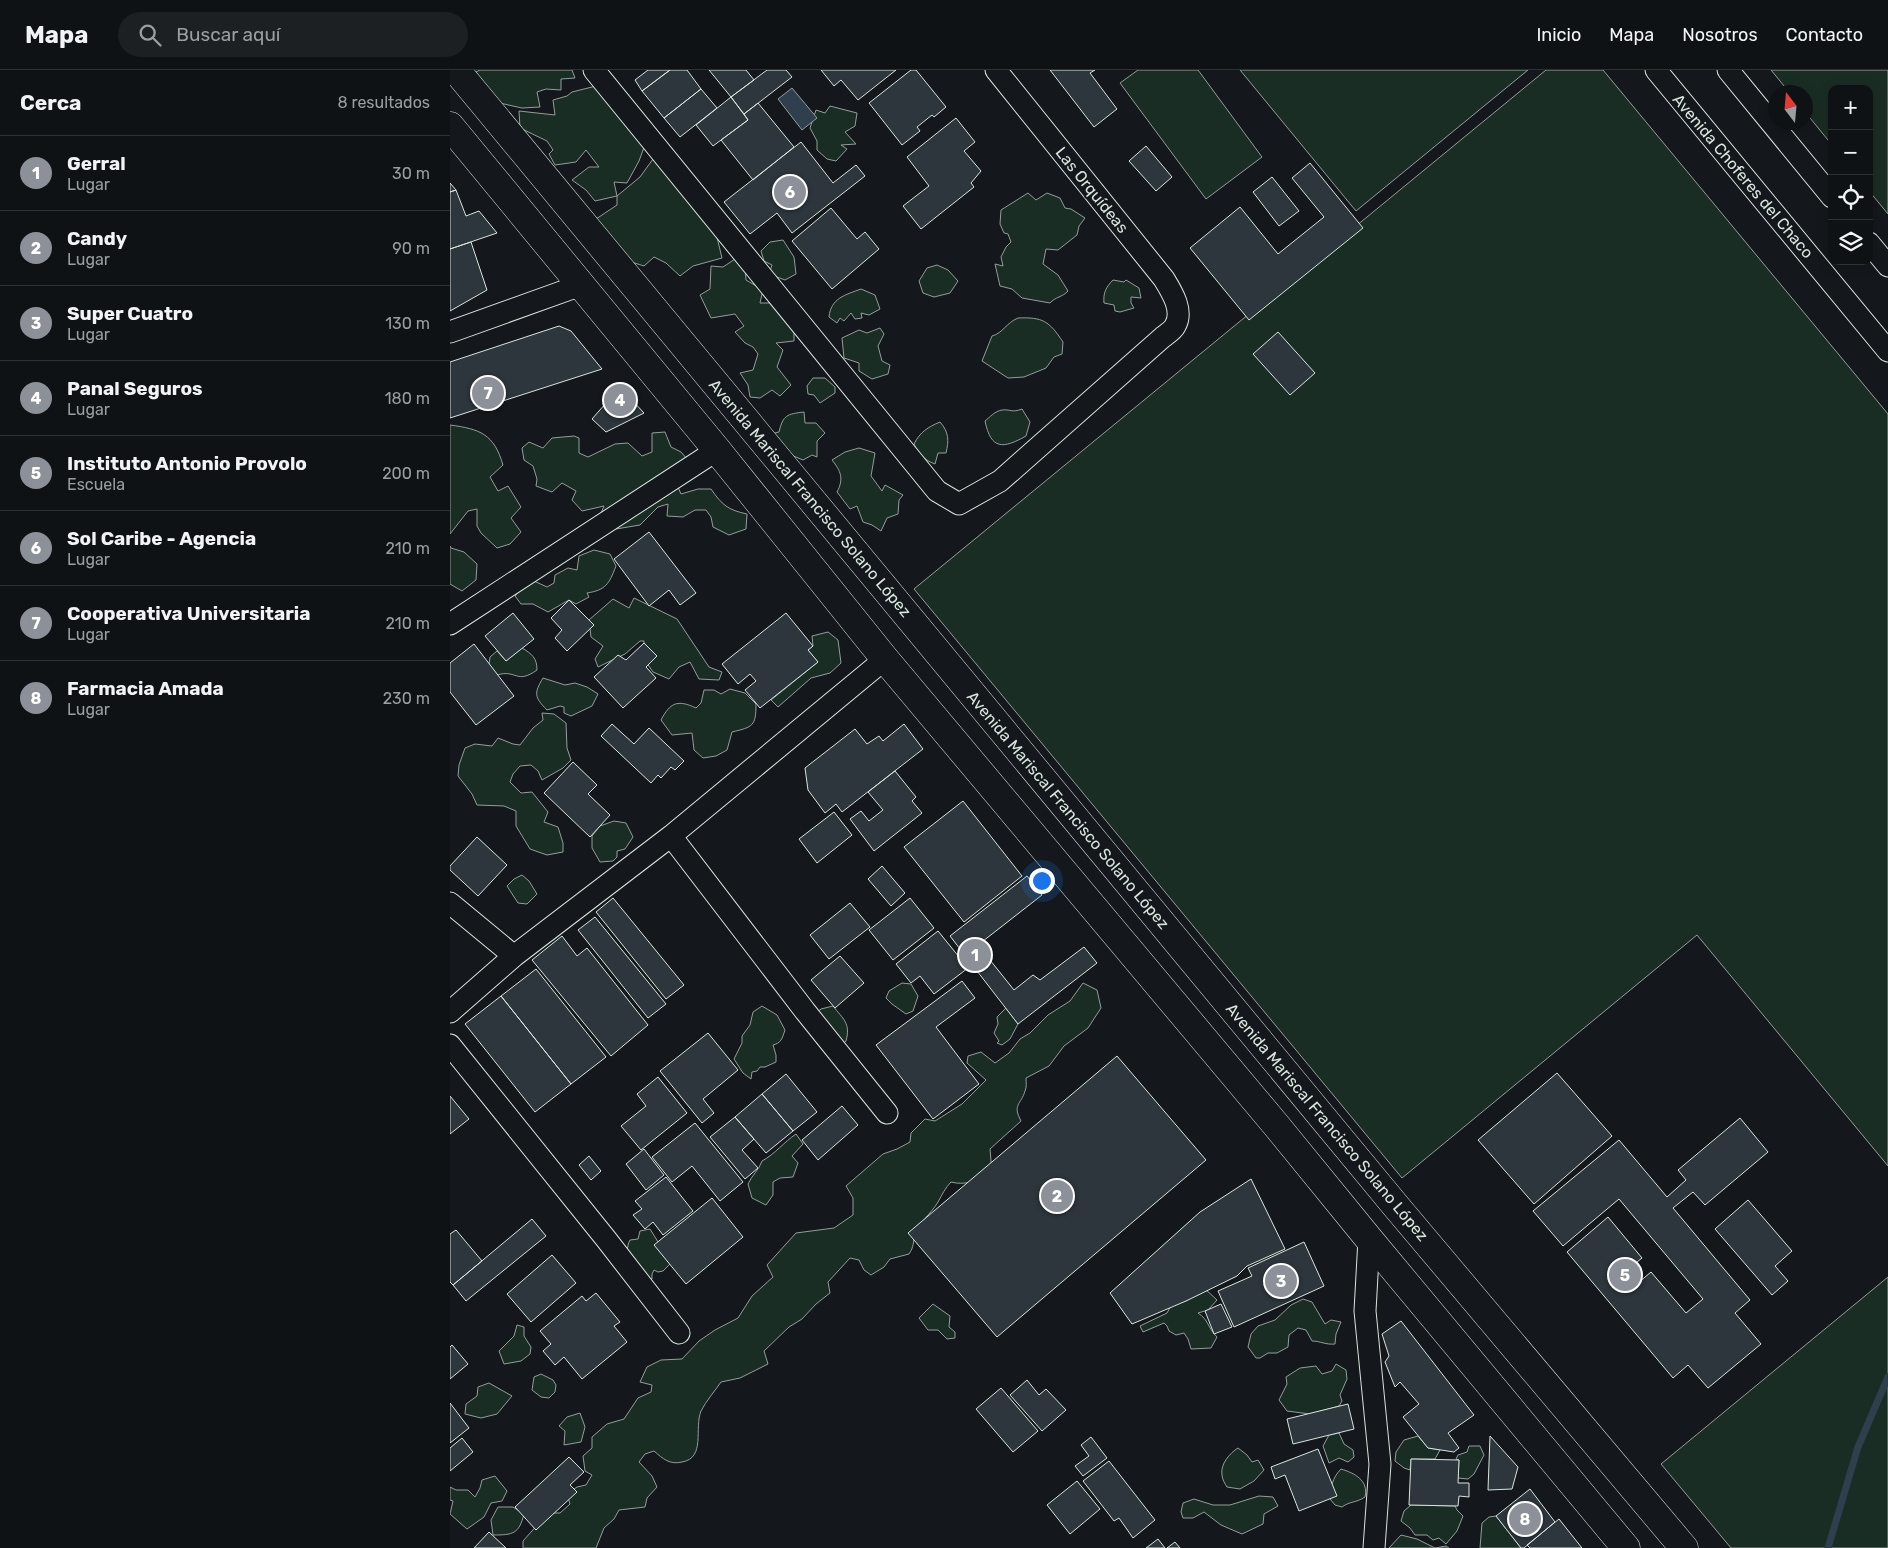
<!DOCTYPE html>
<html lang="es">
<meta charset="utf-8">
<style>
body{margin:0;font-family:Rubik,sans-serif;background:#1d2022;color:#f1f3f6}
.controls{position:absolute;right:15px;top:15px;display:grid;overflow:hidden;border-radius:10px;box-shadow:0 2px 12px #0003}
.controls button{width:45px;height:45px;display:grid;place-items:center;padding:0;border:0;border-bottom:1px solid #2f3234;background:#0f1215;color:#f1f3f6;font:25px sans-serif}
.compass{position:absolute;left:1318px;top:15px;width:45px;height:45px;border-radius:50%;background:#0f1215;box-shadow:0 2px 12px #0003;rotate:344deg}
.you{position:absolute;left:591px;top:810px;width:18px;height:18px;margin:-12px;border:4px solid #fff;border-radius:50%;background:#1a73e8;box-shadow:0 0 0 8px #1a73e833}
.badge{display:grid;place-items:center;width:32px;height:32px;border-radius:50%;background:#8c9099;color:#fff;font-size:16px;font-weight:700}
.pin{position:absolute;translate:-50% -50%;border:2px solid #fff;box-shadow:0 1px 5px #0006}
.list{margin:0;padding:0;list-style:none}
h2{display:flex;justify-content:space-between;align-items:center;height:65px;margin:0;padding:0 20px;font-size:21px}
h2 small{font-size:16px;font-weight:400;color:#9b9ea0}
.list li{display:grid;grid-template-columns:32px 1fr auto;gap:15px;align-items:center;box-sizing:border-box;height:75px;padding:0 20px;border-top:1px solid #2f3234}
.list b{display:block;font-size:19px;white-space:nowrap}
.list p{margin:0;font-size:16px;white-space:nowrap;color:#9b9ea0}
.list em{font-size:16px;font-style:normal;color:#9b9ea0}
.icon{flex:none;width:28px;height:28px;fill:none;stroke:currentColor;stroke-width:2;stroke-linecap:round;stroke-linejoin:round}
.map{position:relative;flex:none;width:1438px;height:1478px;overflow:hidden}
header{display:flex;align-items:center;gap:30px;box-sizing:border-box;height:70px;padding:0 25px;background:#0f1215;border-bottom:1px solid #2f3234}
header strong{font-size:24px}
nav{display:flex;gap:28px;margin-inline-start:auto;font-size:18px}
.search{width:350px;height:45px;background:#1d2022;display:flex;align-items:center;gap:12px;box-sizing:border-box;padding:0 18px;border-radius:28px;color:#9b9ea0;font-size:19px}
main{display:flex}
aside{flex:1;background:#0f1215}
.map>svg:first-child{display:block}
</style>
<header>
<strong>Mapa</strong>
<div class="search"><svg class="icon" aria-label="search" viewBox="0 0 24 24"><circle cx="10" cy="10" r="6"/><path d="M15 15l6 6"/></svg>Buscar aquí</div>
<nav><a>Inicio</a><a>Mapa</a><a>Nosotros</a><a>Contacto</a></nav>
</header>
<main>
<aside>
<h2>Cerca<small>8 resultados</small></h2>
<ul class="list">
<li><span class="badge">1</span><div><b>Gerral</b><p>Lugar</p></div><em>30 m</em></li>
<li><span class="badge">2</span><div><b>Candy</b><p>Lugar</p></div><em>90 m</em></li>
<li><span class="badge">3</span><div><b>Super Cuatro</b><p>Lugar</p></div><em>130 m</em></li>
<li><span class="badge">4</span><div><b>Panal Seguros</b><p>Lugar</p></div><em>180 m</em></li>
<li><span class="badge">5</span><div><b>Instituto Antonio Provolo</b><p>Escuela</p></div><em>200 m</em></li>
<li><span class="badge">6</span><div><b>Sol Caribe - Agencia</b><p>Lugar</p></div><em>210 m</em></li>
<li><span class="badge">7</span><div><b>Cooperativa Universitaria</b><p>Lugar</p></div><em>210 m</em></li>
<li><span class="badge">8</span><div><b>Farmacia Amada</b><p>Lugar</p></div><em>230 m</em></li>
</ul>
</aside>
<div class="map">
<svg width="1438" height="1478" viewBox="0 0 1438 1478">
<rect width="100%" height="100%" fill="#14181c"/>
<path fill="#1a2d24" stroke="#939e99" d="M30,0H122L125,8L111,9V20L96,19L87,22L90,37L72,38L45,32L26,2Z
M688,0H748L812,87L756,129L670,13Z
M790,0H1078L906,141Z
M1096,0H1153L1438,344V1096L1247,865L952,1108L464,519Z
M1321,0H1438V144L1419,121V19H1382V75L1356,43V22H1339Z
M146,16L196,72L189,91L177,113L164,112L167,126L190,107L203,89L264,155L272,188L243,196L230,206L216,193L204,187L194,196L175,190L146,149L167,135V126L145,131L136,120L122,110L139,97H149L136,80L126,92L105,95L99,84L103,80L97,71L70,58L69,41L105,45L103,30L117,26L122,22Z
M380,36L407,43L405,56L395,62L406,74L391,75L397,79L386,91L377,89L367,80V71L360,58L366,40L375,43Z
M578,123L586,130L597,123L610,128L615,138L621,139L635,148L629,156L627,165L608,180L596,179L593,194L608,205L618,221C613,227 605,227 600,233L572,228L562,219L550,216L545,194L553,196L551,187L556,177L561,172L558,164L554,163L550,154L551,140Z
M333,170L344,187L346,204L335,210L319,204L322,195L314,191L311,181L320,172Z
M288,187L295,196L296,210L313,220L310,233H321L344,258V271L326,273L333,280L327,297L341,315L330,326L322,320L310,328L300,327L298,315L290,303L303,300L308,284L303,277L295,273L285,262L294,256L285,244L261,248L250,225L260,219L261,196L273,197Z
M487,195L498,200L508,211L500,223L484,227L473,223L469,211L477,198Z
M663,210L674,212L676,210L689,218L691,228L681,227V233L684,238L670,242L665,241L664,235L654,233C653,223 656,217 663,210Z
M411,219L425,225L430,239L419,245L411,243L412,248L405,249L401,243L394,251L390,248L387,253L379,247C381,228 395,225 411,219Z
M568,248C593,247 599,251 613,272L612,284L604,287L596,298L574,307L558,308L532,291L542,266C553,263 556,253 568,248Z
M430,258L434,264L428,276L432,291L440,295L438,304L422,309L409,301V293L394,288L392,268L409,260L417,263Z
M363,308H375L385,317V323L370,333L364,325L358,324L357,316Z
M572,339L580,352L576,366C553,379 541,380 535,351C540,347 545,341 552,340C560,339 562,343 572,339Z
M354,342L355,353H366L375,363L367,371V387L362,385L353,390L341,385L321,364L329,362C333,345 337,344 354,342Z
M490,352C499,362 499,371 496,383H488L485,394C474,390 469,384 464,374C470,362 478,357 490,352Z
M0,355C30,359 44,364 53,395L40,407L48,421L58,416L71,437L61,448L71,462L60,474L47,478L31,463L27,456V439L18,441L0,464Z
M215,362L221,377L231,382L243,396L228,417L231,424L248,419H261C272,435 278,440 297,444L296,459L279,465L263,457L261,447L256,440H245L233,447L217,446L218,434L208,437L190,455L166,459L148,450L154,436L132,441L122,430L126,421L112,413L102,422L86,416L87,409L83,396L74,390L72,378L79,372L93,378L102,368L124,366L129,368V383L138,387L165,374L178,373L192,386L202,382V363Z
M409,378L425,383L421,406L432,421L435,415L453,425L449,430L448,444L437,448L431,461L422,455L413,452L407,436L400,439L387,422C394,409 391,401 382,390L395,382Z
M0,476L1,478L14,482L27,494L26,510L12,521L0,514Z
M144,480L160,484L166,496C159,514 156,520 137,523L139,527L126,534L119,530L98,542L83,534H71L65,526L76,514L84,511L97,517L104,513L105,505L118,498L127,500L129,486Z
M184,528L227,549L259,597L272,602L269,610L249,609L240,592L229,597L219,609L203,602L194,589V571H190L175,584L148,597L145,589L153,576L141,567L139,550L163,529L179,538Z
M378,562L388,570L391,593L380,603L361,608L328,637L321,630L368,592L358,580L363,576L362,566Z
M72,578C82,584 87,588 87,600C66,615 67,599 47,605L39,595L40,587L47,581L56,591Z
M93,608L115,615L125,613L137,617L148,624L142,636L121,646L114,643V637L110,636L97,640C84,627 84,623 93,608Z
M280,619L295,623L306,634C306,656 303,657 282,662L277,680L266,686L253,688L244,680L242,663L222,665L211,650C220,633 227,629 246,638L251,633L254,620H264L271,624Z
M92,643L104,644L116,653L117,678L121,690L113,698L92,710L88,701L81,695L70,696L63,704L60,712L71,723L82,722L98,742L94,752L108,757L113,773V782L97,785L80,779L66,756V741L54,736L27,735L22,724L8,706L9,695L15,678L25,674L42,676L48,668L63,674L70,675L83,658L93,650Z
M164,751L176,753L183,767L175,779L167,781V787L163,791L150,792L142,778V766L150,756Z
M72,805L79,811L87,824L77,834L68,833L57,816L64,809Z
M452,913L461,914L468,926L463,941L456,944L442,934L436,928L439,921Z
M633,913L647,920L651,938L638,958L614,976L599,996L576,1008C576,1012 577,1017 575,1021C571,1035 562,1034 571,1051L540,1079L542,1103C529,1110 516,1116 501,1112C495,1118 492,1125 488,1132C481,1144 469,1152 465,1165C463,1172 464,1177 459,1184L440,1189L434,1197L421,1205L414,1200L409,1190L400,1188L378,1212L380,1223L366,1234L352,1249L339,1257L314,1281L318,1294L290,1308L271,1312C265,1321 256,1331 251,1341C244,1358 256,1388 232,1392C220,1395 213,1389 204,1381L195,1384L189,1392L202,1406L207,1417L197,1428L195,1437L169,1440L164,1449L154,1458L146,1478H73V1471L98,1443H110L120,1434L117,1424L127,1417L136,1415L142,1405L135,1401L133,1386L142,1378V1367L157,1354L174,1349L188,1328L201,1322L202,1315L190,1312L197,1297L211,1290L232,1289L249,1271L265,1260L288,1248L302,1226L323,1207L317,1195L346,1163L384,1158L403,1145V1128L396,1116L433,1084L447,1079L460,1072L461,1063L475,1049L485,1051L512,1034L536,1010L517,993L518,986L531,982L545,993L559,983L570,969L580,963L598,945L620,931Z
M312,936L327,945L335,960C332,969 331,973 323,975L326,985V992L315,997H310L307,1001L302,1002L301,1009L293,1003L284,989L292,973V966L300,955L303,942Z
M383,936C393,949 401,953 396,971L391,975L363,945L371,939Z
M556,938L568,954L560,969L552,975L547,973L549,971L544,963L548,954L547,947Z
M346,1064L353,1074L342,1086L348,1093L343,1107L330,1108L323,1112V1125L316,1135L302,1128L298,1114C302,1105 309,1100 312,1091C325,1084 334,1072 346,1064Z
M200,1159L221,1193L213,1201L208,1202L204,1200L202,1204V1209L194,1208C185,1196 172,1185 180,1170L188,1169L190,1161Z
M1438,1207V1478H1281L1211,1394Z
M754,1218L767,1230L758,1240L748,1243C759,1250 757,1257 767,1267L761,1278L741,1279L738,1269L734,1263L726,1265L719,1261L717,1256L714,1253L693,1262L690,1256L717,1243L723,1232L736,1231Z
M853,1229L862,1232L875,1254L881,1250L891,1252L886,1264L885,1274C876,1275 870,1271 862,1271L856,1260L848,1258L839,1265L838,1277L827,1283H818L810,1288H806L798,1277L801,1264L808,1256L825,1250L841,1235Z
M483,1234L500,1246L499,1257L505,1262V1268L497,1269L488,1260H478L469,1248Z
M67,1255L74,1257V1266L81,1277L80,1284L71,1291L54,1294L49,1281L64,1266Z
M886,1294L896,1300L897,1309L890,1325L892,1331L889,1336L860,1344L837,1341L829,1330L837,1314L836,1307L850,1298L866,1296L872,1304L882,1301Z
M91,1304L103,1310L106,1315L105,1322L99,1328L91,1327L82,1320L84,1307Z
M39,1313L62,1326L47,1344L31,1348L15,1344L16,1334L27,1326L28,1317Z
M130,1343L135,1357L131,1372L114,1375L115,1361L109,1356L117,1347Z
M889,1363L894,1374L903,1380L904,1387L898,1392L889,1388L879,1393L873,1376L879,1365Z
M968,1366L978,1378L990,1380L985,1389H961L960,1400L954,1398L945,1391L946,1382L954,1370Z
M1019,1376H1030L1034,1385L1024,1404L1018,1409L1008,1408L1009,1390L1006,1389L1008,1385L1017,1382Z
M788,1378L797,1385L802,1392L808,1390L814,1400L804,1411L790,1419L777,1417C775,1414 772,1409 772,1405C770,1394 780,1383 788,1378Z
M891,1399C904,1403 919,1410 915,1427C906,1433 900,1431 892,1437L885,1435L880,1429C881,1417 882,1408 891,1399Z
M45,1406L57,1421L52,1431L41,1433L34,1447L17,1459L0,1444L3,1431L0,1430V1417L6,1420H18L25,1427L30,1418L32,1410Z
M809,1426L823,1427L828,1436L814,1444L813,1454L792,1464L771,1455L754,1442L743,1448H733L731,1442L733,1433L744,1429L763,1435H780Z
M961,1435L1005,1436L1007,1440L1013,1446L1007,1461L996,1474L989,1468L983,1470L977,1465H965L960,1458L951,1451L954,1441Z
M48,1437H63L74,1444C69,1464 63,1465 43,1465L41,1450Z
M1046,1446L1071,1478H1030L1032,1453L1039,1447Z
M951,1465L967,1469L985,1478L996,1476L999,1478H939Z"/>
<path fill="#2f3f4d" stroke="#939e99" d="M342,18L367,48L352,60L328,29Z"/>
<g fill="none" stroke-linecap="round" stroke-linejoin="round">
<path stroke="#2f3f4d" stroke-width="7" d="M1378,1478L1408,1377L1438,1307"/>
</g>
<path fill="#2c363c" stroke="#d8e6dc" d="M198,0H220L192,21L185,10Z
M220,0H237L251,19L214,48L192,21Z
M259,0H296L304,10L281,27Z
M317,0H336L342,7L294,44L281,27Z
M371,0H446L408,30L391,10L384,16Z
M461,0H466L496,37L484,47L482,45L467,57L470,61L452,75L419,33Z
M600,0H645L640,3L667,39L644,57Z
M251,19L267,38L230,67L214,48Z
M281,27L298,50L263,76L246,55Z
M308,33L344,77L303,110L271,70L298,50L294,44Z
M506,48L525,72L514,81L531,101L521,113L524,117L471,159L453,136L479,116L457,87Z
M351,72L383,113L406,95L415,106L342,163L327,143L300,164L274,132Z
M696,76L722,107L706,121L679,91Z
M860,93L913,158L799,250L740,178L790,137L828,184L874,147L842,108Z
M822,107L849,141L829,156L803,122Z
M0,113L6,120L0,122Z
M6,120L16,146L29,141L47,163L0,179V122Z
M381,138L407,169L415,162L429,179L382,219L342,171Z
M21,172L37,220L0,241V179Z
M109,256L121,261L152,299L0,348V292Z
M828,262L865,303L840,325L803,284Z
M170,317L194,343L156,362L142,349Z
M199,462L246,523L230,535L219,520L199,536L164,489Z
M119,530L144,555L117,581L105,568L112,560L101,548Z
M63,543L84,569L56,591L35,566Z
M336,543L363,576L358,580L368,592L310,638L295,620L306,611L300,604L288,614L272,594Z
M194,573L207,586L196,597L206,608L173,638L144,607L168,585L176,590Z
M24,574L64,626L26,655L0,622V593Z
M162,654L184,674L199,658L234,691L225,700L221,697L211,708L208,705L201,713L151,666Z
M454,654L473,679L392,742L386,734L375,743L358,720L355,698L405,659L417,674L429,666L433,671Z
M123,692L147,715L138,724L160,745L140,767L94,723Z
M445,701L466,727L462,731L472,743L424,781L400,749L411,741L419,751L433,740L418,722Z
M513,731L572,806L514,852L454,777Z
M384,742L402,765L367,793L349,769Z
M27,767L57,795L28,826L0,800V796Z
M432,796L455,823L441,836L418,809Z
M577,806L592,825L528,875L564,920L583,905L590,910L634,877L647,893L568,954L500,866Z
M163,828L234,915L216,929L146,842Z
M460,828L484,858L443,890L419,860Z
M400,833L420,857L379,889L360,865Z
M145,847L216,934L198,948L128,860Z
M488,861L518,898L484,924L470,906L461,913L446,894Z
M112,866L127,886L137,878L198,955L161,986L82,890Z
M390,886L414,913L385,938L361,910Z
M86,899L156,987L121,1014L51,926Z
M512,911L525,928L486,957L529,1014L483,1049L426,975Z
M51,926L121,1014L85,1042L15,954Z
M258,963L288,1000L253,1029L264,1043L252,1053L210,1001Z
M667,986L756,1090L547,1267L458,1163Z
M1107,1003L1162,1066L1084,1134L1028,1070Z
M336,1004L367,1042L343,1061L312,1024Z
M208,1007L237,1043L191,1080L171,1056L196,1036L187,1024Z
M312,1024L343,1061L316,1083L285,1047Z
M0,1026L19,1049L0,1064Z
M392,1036L408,1055L368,1090L352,1070Z
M285,1047L304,1069L292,1080L308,1098L295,1109L260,1067Z
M1290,1048L1318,1082L1255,1135L1243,1122L1223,1138L1300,1230L1285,1243L1311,1274L1258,1318L1238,1295L1223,1308L1117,1182L1158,1147L1192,1188L1177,1200L1188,1213L1201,1202L1236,1243L1253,1229L1169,1129L1113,1176L1083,1141L1169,1070L1217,1127L1236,1110L1228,1100Z
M245,1053L293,1112L270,1131L242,1096L222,1112L202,1087Z
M194,1079L214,1105L196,1120L176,1094Z
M139,1086L151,1101L141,1110L129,1095Z
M216,1107L243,1141L213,1165L203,1152L195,1159L183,1145L192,1139L185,1131Z
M801,1109L835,1179L797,1196L787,1206L736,1231L682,1254L660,1223L750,1142Z
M262,1128L293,1167L236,1214L204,1175Z
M1298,1130L1342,1181L1325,1196L1338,1211L1322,1225L1265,1159Z
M82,1149L96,1166L16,1231L3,1215Z
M6,1160L32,1191L3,1215L0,1212V1164Z
M854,1172L874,1216L784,1257L768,1221L802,1206L798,1198Z
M102,1185L126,1213L81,1252L57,1224Z
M146,1223L170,1252L164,1256L177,1272L132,1309L114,1287L105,1295L93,1281L101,1274L90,1261L132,1226L136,1231Z
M771,1234L782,1257L764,1264L755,1241Z
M951,1251L1024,1345L998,1363L1009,1378L1004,1382L978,1378L953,1347L969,1334L950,1312L945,1317L935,1292L939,1286L932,1264Z
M2,1275L18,1294L0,1309V1277Z
M577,1310L589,1325L596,1319L616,1340L592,1361L560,1325Z
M551,1318L588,1361L563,1382L526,1339Z
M0,1333L19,1358L0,1373Z
M898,1334L904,1359L843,1374L837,1349Z
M1040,1366L1068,1397L1062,1419L1038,1420Z
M641,1367L657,1388L633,1406L625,1396L639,1386L631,1375Z
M12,1368L23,1382L0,1401V1378Z
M868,1379L887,1426L849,1441L835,1405L825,1409L821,1397Z
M119,1387L134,1402L120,1415L127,1422L86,1460L65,1437Z
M961,1389L1009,1390L1008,1413H1019V1427L1009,1426L1008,1436L959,1435Z
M659,1391L705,1450L683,1468L669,1448L664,1451L633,1411Z
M627,1411L650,1439L620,1464L597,1435Z
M1080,1419L1105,1452L1074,1478H1071L1046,1446Z
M1109,1449L1132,1478H1080L1077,1475Z
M39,1462L56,1478H24Z
M708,1469L715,1478H696Z
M725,1472L730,1478H717Z"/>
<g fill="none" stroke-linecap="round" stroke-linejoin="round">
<defs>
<path id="minor" d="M144,0L487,421L509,434L550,411L713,267C717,264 723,260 725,256C734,241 722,222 714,209L546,0
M1206,0L1438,281
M1278,0L1382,127
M1419,173L1438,196
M0,262L131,215
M0,554L267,380
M221,766L355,941L437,1043
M0,833L64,886
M0,942L64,886L221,766L435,589
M0,975L156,1169L229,1263
M919,1169L915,1241L930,1394L924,1478"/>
<path id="primary" d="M6,0L945,1135L1234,1478
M0,56L267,380L435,589L826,1055L919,1169L1176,1478"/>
</defs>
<use href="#minor" stroke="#d8e6dc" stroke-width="23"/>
<use href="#primary" stroke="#d8e6dc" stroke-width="29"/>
<use href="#minor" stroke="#14181c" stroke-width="21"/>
<use href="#primary" stroke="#14181c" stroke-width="28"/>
</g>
<g text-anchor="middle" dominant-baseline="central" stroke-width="4" stroke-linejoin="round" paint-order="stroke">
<g font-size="16" fill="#d8e6dc" stroke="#14181c">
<text transform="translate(1293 106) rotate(50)">Avenida Choferes del Chaco</text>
<text transform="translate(642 120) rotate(51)">Las Orquídeas</text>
<text transform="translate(360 428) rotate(50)">Avenida Mariscal Francisco Solano López</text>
<text transform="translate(618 740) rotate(50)">Avenida Mariscal Francisco Solano López</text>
<text transform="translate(877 1052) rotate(50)">Avenida Mariscal Francisco Solano López</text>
</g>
</g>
</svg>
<div class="controls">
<button>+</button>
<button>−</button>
<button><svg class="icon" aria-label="locate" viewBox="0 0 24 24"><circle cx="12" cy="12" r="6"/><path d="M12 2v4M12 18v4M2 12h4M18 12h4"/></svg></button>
<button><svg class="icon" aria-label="layers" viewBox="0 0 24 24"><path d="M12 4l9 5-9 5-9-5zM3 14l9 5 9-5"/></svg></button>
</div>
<svg class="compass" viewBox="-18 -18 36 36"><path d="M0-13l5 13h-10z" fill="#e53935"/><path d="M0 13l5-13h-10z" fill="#9b9ea0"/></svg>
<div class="you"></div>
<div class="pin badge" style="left:525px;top:885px">1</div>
<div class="pin badge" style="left:607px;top:1126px">2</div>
<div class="pin badge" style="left:831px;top:1211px">3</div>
<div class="pin badge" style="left:170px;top:330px">4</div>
<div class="pin badge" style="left:1175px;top:1205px">5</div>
<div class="pin badge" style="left:340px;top:122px">6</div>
<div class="pin badge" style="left:38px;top:323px">7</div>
<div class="pin badge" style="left:1075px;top:1449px">8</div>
</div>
</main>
